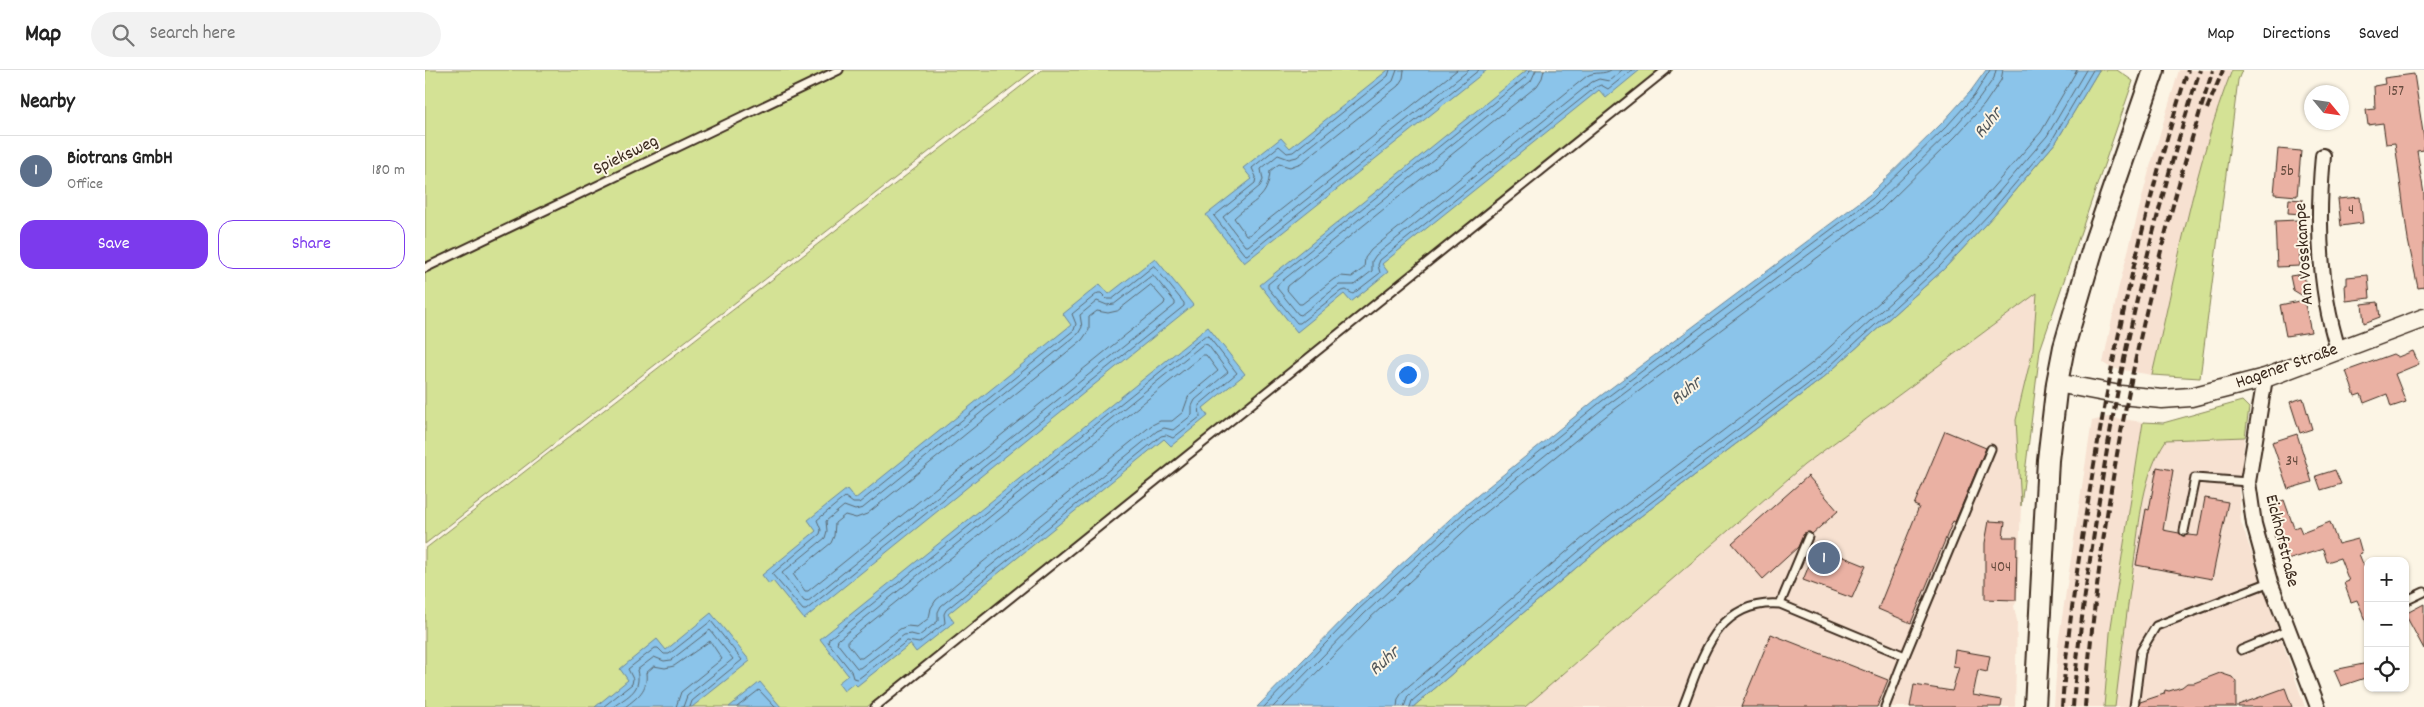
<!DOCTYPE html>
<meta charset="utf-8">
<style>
body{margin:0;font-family:Dekko,sans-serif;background:#f2f2f2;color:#222}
.controls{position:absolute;right:15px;bottom:15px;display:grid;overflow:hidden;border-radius:10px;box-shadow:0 1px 4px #0004}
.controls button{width:45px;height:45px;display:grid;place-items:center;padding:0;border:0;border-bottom:1px solid #e0e0e0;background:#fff;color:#222;font:25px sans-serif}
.compass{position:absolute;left:1879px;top:15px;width:45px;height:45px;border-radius:50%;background:#fff;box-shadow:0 1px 4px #0004;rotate:119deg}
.you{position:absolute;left:982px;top:304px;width:18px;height:18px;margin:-12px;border:4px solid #fff;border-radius:50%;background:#1a73e8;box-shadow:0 0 0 8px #1a73e833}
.badge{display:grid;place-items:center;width:32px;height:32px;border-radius:50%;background:#7c3aed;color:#fff;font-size:16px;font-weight:700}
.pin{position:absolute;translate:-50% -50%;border:2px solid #fff;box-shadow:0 1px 5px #0006}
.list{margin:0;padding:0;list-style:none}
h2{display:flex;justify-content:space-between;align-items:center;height:65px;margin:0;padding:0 20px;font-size:21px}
h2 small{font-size:16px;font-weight:400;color:#767676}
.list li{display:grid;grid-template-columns:32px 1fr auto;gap:15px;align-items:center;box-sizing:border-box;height:70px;padding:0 20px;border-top:1px solid #e0e0e0}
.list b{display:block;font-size:19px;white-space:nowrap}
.list p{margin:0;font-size:16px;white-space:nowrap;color:#767676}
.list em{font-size:16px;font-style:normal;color:#767676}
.actions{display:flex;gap:10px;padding:15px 20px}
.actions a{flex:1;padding:11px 0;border:1px solid #7c3aed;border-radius:15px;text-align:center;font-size:18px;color:#7c3aed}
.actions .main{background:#7c3aed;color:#fff}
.icon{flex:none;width:28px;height:28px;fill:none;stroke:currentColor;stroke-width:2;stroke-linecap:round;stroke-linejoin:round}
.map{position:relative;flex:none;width:1999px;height:637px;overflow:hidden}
header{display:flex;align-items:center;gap:30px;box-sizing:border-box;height:70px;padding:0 25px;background:#fff;border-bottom:1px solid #e0e0e0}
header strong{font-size:24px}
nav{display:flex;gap:28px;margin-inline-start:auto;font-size:18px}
.search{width:350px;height:45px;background:#f2f2f2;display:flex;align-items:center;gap:12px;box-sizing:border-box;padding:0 18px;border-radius:28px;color:#767676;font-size:19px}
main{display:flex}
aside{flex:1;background:#fff}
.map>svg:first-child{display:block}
</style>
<header>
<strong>Map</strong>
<div class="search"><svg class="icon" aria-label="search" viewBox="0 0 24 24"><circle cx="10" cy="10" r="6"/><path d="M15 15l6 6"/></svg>Search here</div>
<nav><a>Map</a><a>Directions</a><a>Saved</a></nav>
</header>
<main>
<aside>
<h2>Nearby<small></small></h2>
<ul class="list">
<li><span class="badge" style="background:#5c6f8a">1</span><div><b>Biotrans GmbH</b><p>Office</p></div><em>180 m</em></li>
</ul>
<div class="actions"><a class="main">Save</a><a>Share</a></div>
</aside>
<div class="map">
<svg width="1999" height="637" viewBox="0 0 1999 637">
<rect width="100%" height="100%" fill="#fcf5e5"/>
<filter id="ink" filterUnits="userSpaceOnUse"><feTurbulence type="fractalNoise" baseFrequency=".02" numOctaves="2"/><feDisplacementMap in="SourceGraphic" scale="10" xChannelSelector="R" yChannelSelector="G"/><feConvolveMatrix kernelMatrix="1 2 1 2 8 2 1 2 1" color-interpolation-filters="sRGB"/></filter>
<g filter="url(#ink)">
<path fill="#f7e1d1" d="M1754,0H1807L1798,24L1773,112L1727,305L1686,298L1678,293L1693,220L1725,97Z
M1612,223L1608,279L1591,350L1596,436L1592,531L1589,536L1592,551L1590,637H1100L1379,395Z
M1682,347L1718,352L1685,563L1679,637H1629L1633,574L1667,351Z
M1820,367L1814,420L1816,452L1880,637H1690L1698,562L1718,428L1728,390L1741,370Z"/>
<path fill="#d4e295" stroke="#88865a" d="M0,0H609L0,474Z
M617,0H1248L442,637H0V479Z
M1674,0H1692L1708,11L1615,280L1596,436L1591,350L1608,279L1612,223L1379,395L1100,637H988L1179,474L1398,308L1519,199L1569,145L1631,72Z
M1807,0H1817L1813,10L1775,308L1727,305C1751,204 1769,96 1807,0Z
M1817,331L1824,338L1820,367L1741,370C1717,406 1715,450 1709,492C1702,540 1696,588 1690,637H1679L1685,563L1718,352L1738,353Z"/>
<path fill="#8bc4ea" stroke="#6b8698" d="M963,0H1062L819,193L781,145L827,109L818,98L856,68L865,78Z
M1102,0H1215L1181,28L1174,20L957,194L963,202L926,232L919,224L872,262L835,215Z
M1561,0H1674L1631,72L1569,145L1519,199L1398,308L1179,474L988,637H832L931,536L1037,438L1174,327L1444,125L1517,53L1545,22Z
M730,188L768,235L379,549L348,511L344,514L337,505L391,461L383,450L422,419L430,429L646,255L638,244L675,214L684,224Z
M783,257L820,304L778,338L783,346L746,376L739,369L523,544L529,552L491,582L485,574L432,616L429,613L419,621L413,613L423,605L395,569Z
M286,543L325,591L267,637H170L203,610L195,599L232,569L241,580Z
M335,612L356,637H304Z"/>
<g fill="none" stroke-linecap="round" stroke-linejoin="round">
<path stroke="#5b6870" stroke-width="1" d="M965,0L963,6L868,82L862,83L854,76L827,98L831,107L830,113L789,146L819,184L822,185L1054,0
M972,0L968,11L872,87L864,89L853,85L836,99L838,110L835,116L798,147L820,176H823L1044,0
M979,0L978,8L973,16L876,93L865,97L854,94L845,101C843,130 829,129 809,148L821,165H824L1032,0
M1105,0L1102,6L843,214V218L872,253H875L916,221L921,220L928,224L955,203L953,195L955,190L1171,17L1176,15L1183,19L1207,0
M1111,0L1106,11L852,215V218L873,244L876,245L914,215H929L947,201V191L951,185L1167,12L1174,9L1184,11L1197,0
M1119,0L1117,8L1112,16L863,216L862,220L874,234H877L909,209L916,206L927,207L939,198L940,188L946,180L1162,6C1170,1 1179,5 1186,0
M729,196L759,233V236L381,540H378L347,504L395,464L396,460L392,450L420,427L428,433H434L649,260L651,254L647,244L673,223H676L682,229H687Z
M728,205L750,232V235L382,532L379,531L357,503L400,468L402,461L401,451L419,436L430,440L438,438L653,264L657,257L655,245L672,231L682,235L689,234Z
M726,215L740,231L739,234L383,521H380L368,504L406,473L409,466L410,453L420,445L431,448L442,444L657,270L664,260V247L672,241L683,243L692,241Z
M780,266H783L812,303L774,335L775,347L748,368L741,365L736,366L521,540L519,544L520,553L494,573L482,571L433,609L428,608L426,601L403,572L404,569Z
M779,274L783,275L803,302L770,330L767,336V345L748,360L739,358L732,361L516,536L513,542V551L494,566L486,564L479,565L435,598H432L412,573L413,570Z
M778,285H781L793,301L764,325L758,342L747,351H735L727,355L511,530L506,538L504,548L492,557L482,556L475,559L437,588H434L423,574V571Z
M178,637L207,614L208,609L203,599L230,578H233L239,584H244L286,551L317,590L267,631L265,637
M188,637C204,625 217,621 212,600L229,587L239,591L246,590L285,560L308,589L262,626L258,637
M200,637C213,627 223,620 221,603L229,596L240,598L249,596L285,571L297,589L256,622L251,637
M312,637L334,620L350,637
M839,637L934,539L1040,442L1177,331L1447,129L1521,57L1549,26L1565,0
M848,637L939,544L1045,446L1181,336L1451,134L1526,61L1554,29L1569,8L1571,0
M858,637L944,549L1049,452L1186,342L1456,140L1531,66L1559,35L1576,10L1578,0
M972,637L973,629L978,621L1167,460L1386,294L1506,186L1555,132L1616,62L1652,0
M979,637L983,626L1172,466L1391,300L1511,191L1561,137L1622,66L1661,0
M985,637L987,631L1176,470L1395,305L1515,196L1566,142L1627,70L1668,0"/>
</g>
<path fill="#eab1a3" stroke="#3b2a1e" d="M1989,4L1999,69V80L1992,81L1999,124V217L1993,218L1983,170L1970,73L1961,74L1958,53L1943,55L1941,40L1950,39L1949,16L1960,14L1959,8Z
M1853,79L1876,81L1872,126L1849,124Z
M1935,127L1938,153L1916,156L1913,129Z
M1864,129L1878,130L1877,144L1863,143Z
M1873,150L1875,196L1852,197L1850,151Z
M1879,204L1883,229L1868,220L1865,206Z
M1943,205L1945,228L1921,231L1920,215H1922V207Z
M1879,230L1886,262L1861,266L1855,235Z
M1953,232L1955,247L1939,253L1937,234Z
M1988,281L1994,294L1970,304L1981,332L1966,337L1962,324L1939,333L1936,324L1930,326L1921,301L1968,284L1973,287Z
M1878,328L1887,359L1875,363L1865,332Z
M1520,361L1561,378L1530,452L1528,451L1486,553L1453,539L1494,437L1489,435Z
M1872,364L1887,412L1863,419L1847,372Z
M1732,397L1748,400L1738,460L1754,463L1758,466L1763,465L1773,466L1780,428L1803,432L1787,509L1711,495L1721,439L1724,440Z
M1910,400L1916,414L1896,420L1891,406Z
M1383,406L1413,441L1387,464L1385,462L1379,463L1373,477L1338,509L1307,473Z
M1859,430L1869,458L1874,456L1877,463L1905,452L1913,474L1933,469L1937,483L1934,484L1943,506V556L1932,530L1926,532L1919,513L1924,511L1915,488L1902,492L1898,479L1859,491L1849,465L1856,463L1847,435Z
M1564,451L1580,452L1578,467H1592L1591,530L1560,529V473Z
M1392,476L1441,496L1427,528L1378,510Z
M1999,534V579L1980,544Z
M1346,564L1463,610L1452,637H1316Z
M1530,580L1565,586L1562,602L1553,600L1548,625L1577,630L1576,637H1485L1489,615L1527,621L1534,597L1528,596Z
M1943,593V607L1916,616L1909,600Z
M1795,603L1807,607L1811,612V637H1714L1715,632L1739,624L1740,620L1744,621L1757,617L1762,613H1769Z
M1860,618L1867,637H1813V635Z"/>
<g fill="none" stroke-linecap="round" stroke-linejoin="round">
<defs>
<path id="service" d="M0,198L414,0
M1759,461L1770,408L1823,412
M1980,531L1999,522
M1355,534L1383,467
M1816,580L1862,561
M1480,586L1566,379
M450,637L1241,0
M1258,637C1277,589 1290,529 1355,534L1480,586L1460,637
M1709,637L1716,581L1731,556L1845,512"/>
<path id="minor" d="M1898,86C1892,150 1893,216 1913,279
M1840,308L1823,412L1829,454L1845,512L1893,637"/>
<path id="tertiary" d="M1632,313L1695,325L1737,329L1766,327L1840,308L1999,248"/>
<path id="secondary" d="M1610,637L1623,390L1632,313L1639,277L1670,171L1729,0"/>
</defs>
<use href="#service" stroke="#3b2a1e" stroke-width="11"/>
<use href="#minor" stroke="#3b2a1e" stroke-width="18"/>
<use href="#tertiary" stroke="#3b2a1e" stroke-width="21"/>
<use href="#secondary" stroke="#3b2a1e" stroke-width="24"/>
<use href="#service" stroke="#fcf5e5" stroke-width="7"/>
<use href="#minor" stroke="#fcf5e5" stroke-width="14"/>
<use href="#tertiary" stroke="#fcf5e5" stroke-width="18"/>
<use href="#secondary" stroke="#fcf5e5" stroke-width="20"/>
<path stroke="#3b2a1e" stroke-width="4" stroke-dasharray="8 4" stroke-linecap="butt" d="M1782,39L1798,0
M1637,637C1642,564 1653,491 1665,419C1688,278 1719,137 1763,0
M1648,637C1652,577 1661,516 1670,457C1692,302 1727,149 1775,0
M1660,637C1676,421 1722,206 1788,0"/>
</g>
</g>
<g text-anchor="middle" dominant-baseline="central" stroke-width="4" stroke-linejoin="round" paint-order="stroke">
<g font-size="15" fill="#674c3f">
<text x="1971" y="22">157</text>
<text x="1862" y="102">5b</text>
<text x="1926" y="141">4</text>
<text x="1867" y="392">34</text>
<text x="1576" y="498">404</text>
</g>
<g font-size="18" fill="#3b2a1e" stroke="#fcf5e5">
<text transform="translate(201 86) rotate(-26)">Spieksweg</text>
<text transform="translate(1880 184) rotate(-94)">Am Vosskampe</text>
<text transform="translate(1862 297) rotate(-19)">Hagener Straße</text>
<text transform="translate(1856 471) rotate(76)">Eickhofstraße</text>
</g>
<g font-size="19" font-style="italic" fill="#53585b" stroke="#fcf5e5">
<text transform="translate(1564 54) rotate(-51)">Ruhr</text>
<text transform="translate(1262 322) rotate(-39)">Ruhr</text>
<text transform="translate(960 592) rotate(-42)">Ruhr</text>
</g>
</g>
</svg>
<div class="controls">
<button>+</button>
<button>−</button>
<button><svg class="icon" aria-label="locate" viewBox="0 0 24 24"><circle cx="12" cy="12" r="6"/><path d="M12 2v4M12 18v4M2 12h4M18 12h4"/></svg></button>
</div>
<svg class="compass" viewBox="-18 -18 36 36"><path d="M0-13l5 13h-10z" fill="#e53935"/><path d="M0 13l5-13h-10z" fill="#767676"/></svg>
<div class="you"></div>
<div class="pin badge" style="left:1399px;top:488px;background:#5c6f8a">1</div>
</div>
</main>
